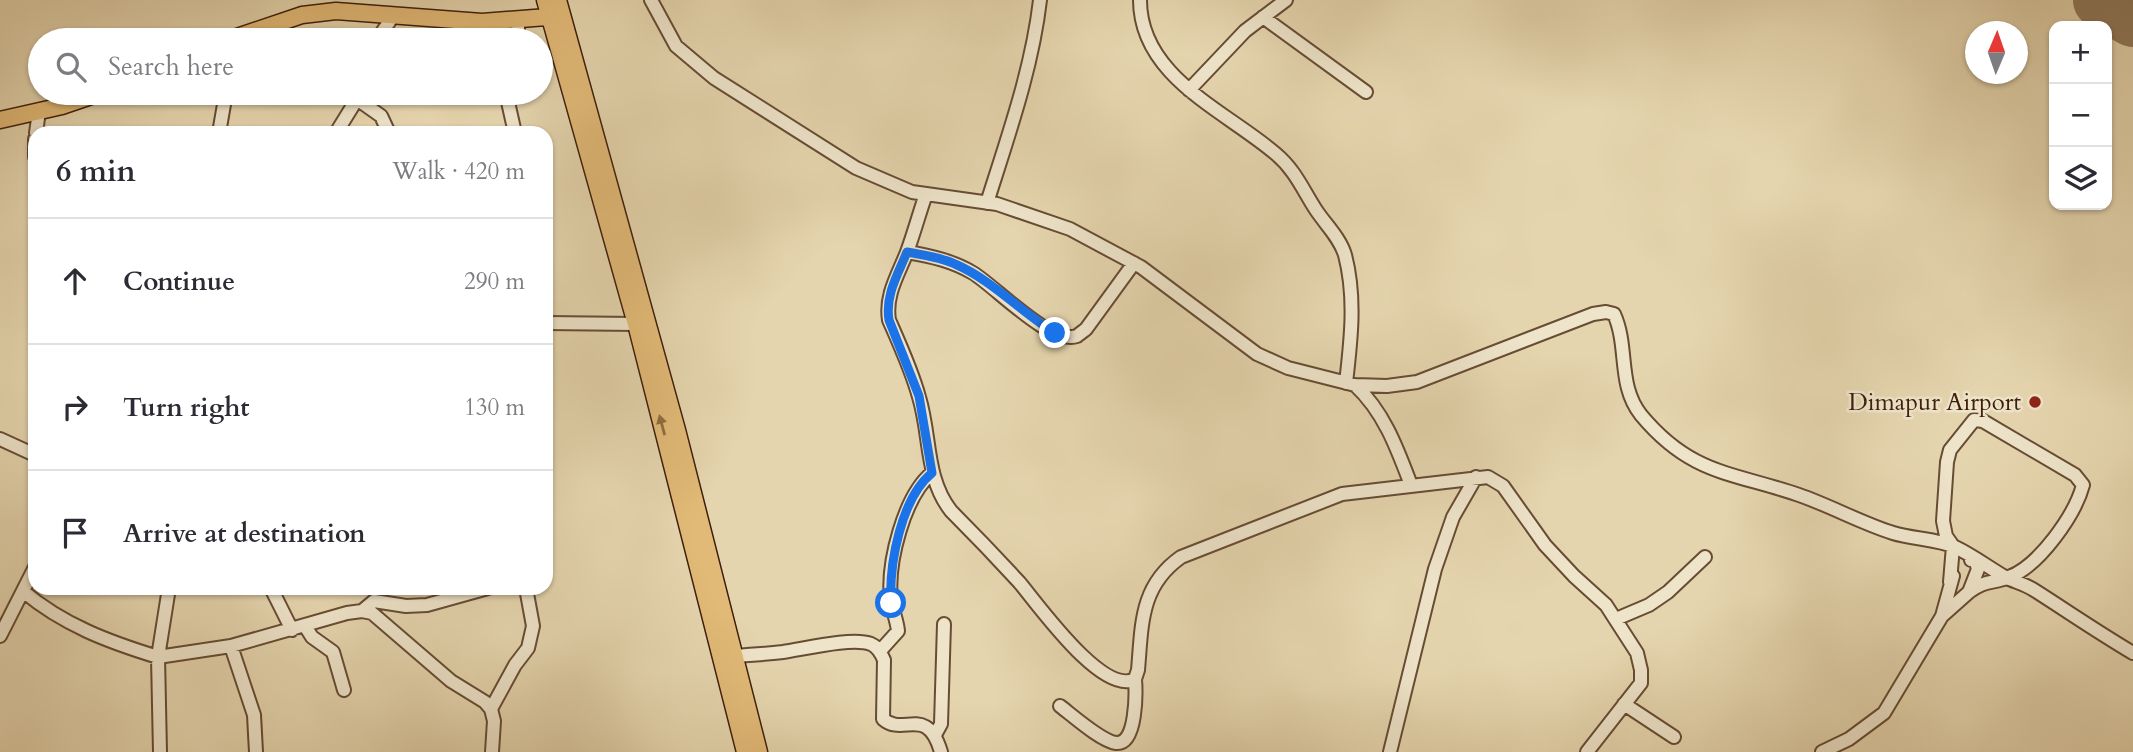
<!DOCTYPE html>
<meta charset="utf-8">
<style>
body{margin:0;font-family:Cardo,serif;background:#f7f7f7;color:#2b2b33}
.controls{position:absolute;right:21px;top:21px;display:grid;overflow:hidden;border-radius:14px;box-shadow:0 2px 5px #0004}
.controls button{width:63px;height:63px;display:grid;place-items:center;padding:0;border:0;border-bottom:2px solid #e1e1e2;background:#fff;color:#2b2b33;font:35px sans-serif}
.compass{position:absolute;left:1965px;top:21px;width:63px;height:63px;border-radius:50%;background:#fff;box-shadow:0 2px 5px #0004;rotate:2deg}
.stop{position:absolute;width:21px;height:21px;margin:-16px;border:5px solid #1a73e8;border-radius:50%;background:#fff}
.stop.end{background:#1a73e8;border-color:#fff;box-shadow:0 2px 7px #0008}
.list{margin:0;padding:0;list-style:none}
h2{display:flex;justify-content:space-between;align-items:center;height:91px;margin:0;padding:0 28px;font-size:30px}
h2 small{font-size:23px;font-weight:400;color:#7c7c81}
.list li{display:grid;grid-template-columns:46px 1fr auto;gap:21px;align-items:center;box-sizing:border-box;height:126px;padding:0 28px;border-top:2px solid #e1e1e2}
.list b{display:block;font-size:26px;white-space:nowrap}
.list em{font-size:23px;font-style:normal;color:#7c7c81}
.icon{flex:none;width:38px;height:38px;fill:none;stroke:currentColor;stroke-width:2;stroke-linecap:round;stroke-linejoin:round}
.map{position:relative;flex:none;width:2133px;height:752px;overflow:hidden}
.search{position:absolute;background:#fff;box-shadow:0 2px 5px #0004;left:28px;top:28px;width:525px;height:77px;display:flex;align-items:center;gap:18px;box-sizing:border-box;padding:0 24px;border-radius:38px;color:#7c7c81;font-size:26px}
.panel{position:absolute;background:#fff;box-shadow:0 2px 5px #0004;left:28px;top:126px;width:525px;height:469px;border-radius:21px}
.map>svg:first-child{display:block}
</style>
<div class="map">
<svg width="2133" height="752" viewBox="0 0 2133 752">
<rect width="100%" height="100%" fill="#e5d5ae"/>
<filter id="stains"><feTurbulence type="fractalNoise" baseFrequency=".00286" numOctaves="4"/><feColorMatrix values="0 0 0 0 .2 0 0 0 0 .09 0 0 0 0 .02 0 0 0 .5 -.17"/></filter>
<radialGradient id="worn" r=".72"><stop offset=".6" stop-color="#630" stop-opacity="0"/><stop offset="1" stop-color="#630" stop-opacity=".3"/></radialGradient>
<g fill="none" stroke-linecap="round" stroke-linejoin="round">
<path stroke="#917a5d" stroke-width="58" d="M2102,0L2133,18"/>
<defs>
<path id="minor" d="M651,0L676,46L714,78L856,168L912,192L997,204L1070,229L1141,267L1257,354L1288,368L1355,385L1387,386L1417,382L1593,314L1606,312L1614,314C1629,347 1617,385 1641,415C1691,475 1732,472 1799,495C1831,506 1861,523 1893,533C1912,539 1938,539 1955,547C1972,555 1988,567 2005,577C2015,582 2025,584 2034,590C2067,611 2099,633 2133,653
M1140,0C1140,77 1226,111 1276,154C1295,170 1303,190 1316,210C1326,225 1340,238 1345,255C1356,297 1351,340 1346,383
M1263,17L1366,92
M377,40L393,16
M518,40V20
M1189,90L1245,31L1286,0
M354,93L357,99L381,116L389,133
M514,93L508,102L515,133
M36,133L39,111
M219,133L226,93
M336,133L357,99
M35,139V157
M926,194C919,214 914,233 907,252C898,275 885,295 889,320C900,345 912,371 919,397C931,436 925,478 951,511C974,534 997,558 1019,582C1037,603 1103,697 1135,679L1138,670C1142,624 1140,586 1181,557L1342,494L1488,477L1503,486L1545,545L1574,576L1606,605L1637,653L1641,670V683L1587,752
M987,203C1008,136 1032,69 1040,0
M907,252C931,256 953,261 973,273C996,287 1050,345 1077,336C1078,335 1085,330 1086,329L1134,263
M546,323L636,324
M1355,385C1384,412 1397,448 1411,485
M0,439L35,455
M1950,582L1953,546L1946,536L1943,521L1947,462L1950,450L1974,420L1983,421L2075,475L2083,485C2075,515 2039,566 2009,577C1993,584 1986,579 1969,592
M169,588L158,657L231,646L254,715L256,752
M271,588L292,630
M23,591C63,625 109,642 158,657L160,752
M362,611L374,601L406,606L427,605L488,588
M1942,616L1953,576
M1616,619L1649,605L1668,592L1705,557
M305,626L312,637L333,652L344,690
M0,636L35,567
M231,646L347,613L362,611L372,613L451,681L485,702L491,709L494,721L492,752
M880,651L898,631C897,620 892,610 891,599C887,563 904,496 932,473
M733,656C750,655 766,654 783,652C804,649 852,637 871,644C878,647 881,653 884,660L883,719C903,737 927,704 941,752
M1624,704L1674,737
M1060,706C1072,715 1101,741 1116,743C1137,745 1136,692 1135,679
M491,709L515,665L528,648L533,626L526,588
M935,735L941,724L944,624
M1390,752L1435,569L1453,517L1476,477
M1822,752L1849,739L1884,713L1942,616L1969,592L1978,569L1975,559L1971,560"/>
<path id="major" d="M545,0L636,324L745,752
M558,0L677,430L759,752
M228,40L302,15L336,11L482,22L560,16
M0,120L62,106L100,93"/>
</defs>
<use href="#minor" stroke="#674c34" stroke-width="16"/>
<use href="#major" stroke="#3d1e0c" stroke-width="19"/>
<use href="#minor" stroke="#eee4ca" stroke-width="12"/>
<use href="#major" stroke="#e2ba77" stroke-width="16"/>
</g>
<defs><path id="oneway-solid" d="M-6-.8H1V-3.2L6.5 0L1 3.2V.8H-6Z" transform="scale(1.75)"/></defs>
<use fill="#906c42" href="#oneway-solid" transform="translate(662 425) rotate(-105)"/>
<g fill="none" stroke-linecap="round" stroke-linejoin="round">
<path stroke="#1a73e8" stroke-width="9" d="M891,603C889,564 901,498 932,473L919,396L889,320C885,295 898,274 907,252C924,255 940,257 955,264C992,280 1021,312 1055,333"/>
</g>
<circle fill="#8f2418" stroke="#eee4ca" stroke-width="2.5" cx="2035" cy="402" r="7"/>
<g text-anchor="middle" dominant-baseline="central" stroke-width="5" stroke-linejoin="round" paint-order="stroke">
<g font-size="24" fill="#3d1e0c" stroke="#eee4ca" text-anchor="end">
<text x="2021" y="402">Dimapur Airport</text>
</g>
</g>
<rect width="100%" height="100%" filter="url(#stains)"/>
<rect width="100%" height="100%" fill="url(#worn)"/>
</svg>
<div class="controls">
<button>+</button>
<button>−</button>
<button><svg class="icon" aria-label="layers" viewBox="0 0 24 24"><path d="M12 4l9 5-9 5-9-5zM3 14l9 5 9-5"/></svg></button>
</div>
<svg class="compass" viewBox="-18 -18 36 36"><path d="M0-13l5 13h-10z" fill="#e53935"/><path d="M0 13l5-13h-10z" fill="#7c7c81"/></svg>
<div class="stop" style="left:891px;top:603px"></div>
<div class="stop end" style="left:1055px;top:333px"></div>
<div class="search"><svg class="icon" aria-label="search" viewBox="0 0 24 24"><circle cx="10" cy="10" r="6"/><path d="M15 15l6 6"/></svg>Search here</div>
<section class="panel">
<h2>6 min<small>Walk · 420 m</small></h2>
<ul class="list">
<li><svg class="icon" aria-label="ahead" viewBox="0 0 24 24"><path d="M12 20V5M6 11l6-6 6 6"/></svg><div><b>Continue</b></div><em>290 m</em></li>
<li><svg class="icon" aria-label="right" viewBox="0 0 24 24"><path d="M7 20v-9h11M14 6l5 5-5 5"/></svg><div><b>Turn right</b></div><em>130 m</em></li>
<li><svg class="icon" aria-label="arrive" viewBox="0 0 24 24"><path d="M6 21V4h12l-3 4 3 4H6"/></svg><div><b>Arrive at destination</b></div></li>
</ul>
</section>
</div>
